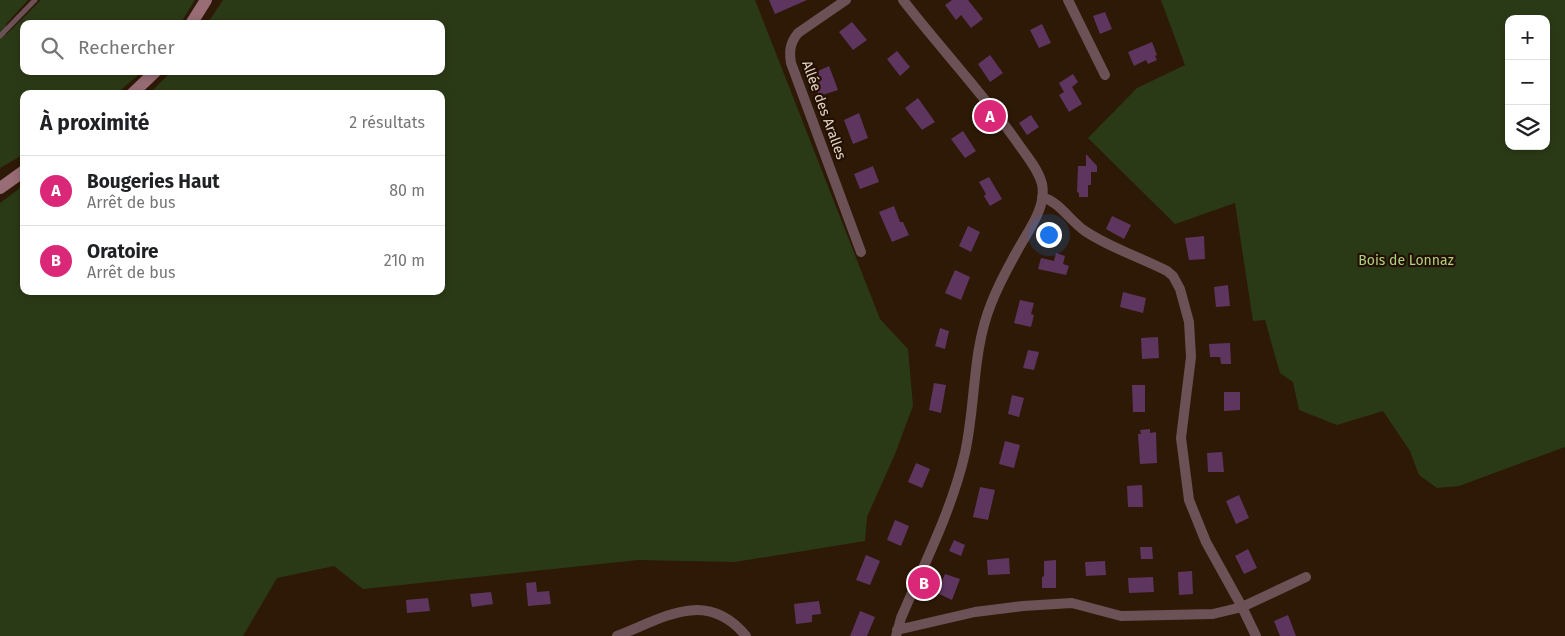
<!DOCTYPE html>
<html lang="fr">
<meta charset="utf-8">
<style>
body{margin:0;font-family:"Fira Sans",sans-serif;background:#f2f2f2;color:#202124}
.controls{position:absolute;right:15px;top:15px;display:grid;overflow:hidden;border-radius:10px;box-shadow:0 2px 8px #0003}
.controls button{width:45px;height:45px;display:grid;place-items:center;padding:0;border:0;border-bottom:1px solid #e0e0e0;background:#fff;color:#202124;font:25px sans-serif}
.you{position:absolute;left:1048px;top:234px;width:18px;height:18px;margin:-12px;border:4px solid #fff;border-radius:50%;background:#1a73e8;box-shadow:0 0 0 8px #1a73e833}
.badge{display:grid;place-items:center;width:32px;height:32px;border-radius:50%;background:#db2777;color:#fff;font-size:16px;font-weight:700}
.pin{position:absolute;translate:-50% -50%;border:2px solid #fff;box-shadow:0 1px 5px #0006}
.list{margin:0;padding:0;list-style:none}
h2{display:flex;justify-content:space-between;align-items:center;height:65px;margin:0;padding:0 20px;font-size:21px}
h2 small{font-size:16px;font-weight:400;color:#757577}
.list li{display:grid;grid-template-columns:32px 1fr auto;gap:15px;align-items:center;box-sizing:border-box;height:70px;padding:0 20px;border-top:1px solid #e0e0e0}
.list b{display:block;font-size:19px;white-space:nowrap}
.list p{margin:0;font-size:16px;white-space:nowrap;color:#757577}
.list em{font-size:16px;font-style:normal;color:#757577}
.icon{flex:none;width:28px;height:28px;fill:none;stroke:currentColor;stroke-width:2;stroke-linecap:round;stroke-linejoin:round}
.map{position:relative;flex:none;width:1565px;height:636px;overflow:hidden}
.search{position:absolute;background:#fff;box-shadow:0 2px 8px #0003;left:20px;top:20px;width:425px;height:55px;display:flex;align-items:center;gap:12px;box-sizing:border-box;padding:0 18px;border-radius:10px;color:#757577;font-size:19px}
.panel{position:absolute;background:#fff;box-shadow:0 2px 8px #0003;left:20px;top:90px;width:425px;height:205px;border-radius:10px}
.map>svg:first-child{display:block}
</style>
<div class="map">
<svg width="1565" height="636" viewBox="0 0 1565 636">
<rect width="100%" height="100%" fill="#2d1906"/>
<path fill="#2b3a16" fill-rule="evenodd" d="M0,0H28L6,24V35L41,0H195L180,24H24V71H143L116,94H24V154L0,168Z
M223,0H755L880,319L908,349L913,406L895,454L867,517L865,541L735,562L638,560L363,589L334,566L277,578L243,636H0V203L24,185V291H441V94H149L172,71H441V24H207Z
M1161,0H1565V447L1459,486L1437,488L1419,475L1410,451L1383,411L1337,425L1299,410L1293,382L1280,373L1265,320L1253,321L1235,203L1175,224L1088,138L1137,88L1185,65ZM1509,19H1546V146H1509Z"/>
<path fill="#5e355f" d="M769,0H807L775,14Z
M952,0H968L983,19L971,28L961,15L956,20L945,5Z
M1105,12L1112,29L1100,34L1093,16Z
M852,22L867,40L853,50L839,32Z
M1042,24L1051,43L1039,48L1030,30Z
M1152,42L1157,55L1155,56L1157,60L1148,64L1146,60L1134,66L1128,52Z
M897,51L910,67L900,76L887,59Z
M990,55L1003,73L990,82L978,64Z
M829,66L838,90L819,96L816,88L820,86L814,73Z
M1073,74L1078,82L1072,87L1082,104L1069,112L1059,95L1064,92L1059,83Z
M918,98L935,122L922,130L905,108Z
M859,113L868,138L853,144L844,120Z
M1031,115L1039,127L1027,135L1019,123Z
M963,131L976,151L965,158L951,139Z
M1086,154L1097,166V172H1091V185H1088V197H1079V193L1077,192L1078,166H1086Z
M873,166L879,182L860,189L854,174Z
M989,177L1002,199L990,206L984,196L986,194L979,182Z
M894,206L900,222H903L909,235L892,242L879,212Z
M1112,216L1131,225L1124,239L1106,229Z
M968,226L980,232L971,252L959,246Z
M1204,236L1205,259L1189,260L1185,238Z
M1056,253L1065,256L1063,264L1069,266L1066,275L1038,269L1041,258L1054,261Z
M955,270L970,277L961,300L945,293Z
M1228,285L1230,306L1216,307L1214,287Z
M1123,292L1146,298L1143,313L1120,307Z
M1020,300L1034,303L1031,314L1034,315L1031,327L1014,323Z
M940,328L949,331L945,349L935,346Z
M1158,337L1159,358L1142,359L1141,338Z
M1230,343L1231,364H1221L1220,357H1210L1209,344Z
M1028,350L1039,352L1034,370L1023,368Z
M934,383L946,385L941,413L929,410Z
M1132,385H1145V412H1133Z
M1224,392H1240V410L1224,411Z
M1012,395L1024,398L1019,417L1008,414Z
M1150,429V433L1156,432L1157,463L1140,464L1138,434H1141L1140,430Z
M1005,441L1020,445L1014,468L999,464Z
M1222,452L1224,472H1208L1207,453Z
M916,463L930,469L922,488L908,482Z
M1142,485L1143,507H1128L1127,486Z
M980,487L995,490L988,520L973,517Z
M1239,495L1249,518L1236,524L1226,501Z
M895,520L909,526L901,546L887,540Z
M954,540L965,545L961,556L949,551Z
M1140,547H1152L1153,559H1141Z
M1248,549L1257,568L1244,574L1235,556Z
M866,555L880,561L870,585L856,580Z
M1009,558L1010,574L988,575L987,560Z
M1056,560V588H1042V577L1044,576V561Z
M1105,561L1106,575L1086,576L1085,562Z
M1192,571L1193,594L1179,595L1178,572Z
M945,574L960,579L952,600L937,593Z
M1153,577L1154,592L1129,593L1128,578Z
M536,582L537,592L549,591L551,604L528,606L526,583Z
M491,592L493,604L472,607L470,594Z
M428,598L430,611L407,613L406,600Z
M819,601L821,614L812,615V622L796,624L794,604Z
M860,611L875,617L867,636H850Z
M1288,615L1296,636H1280L1274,621Z"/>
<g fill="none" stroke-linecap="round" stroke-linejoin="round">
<path stroke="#6c5156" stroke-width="5" d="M0,36L35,0"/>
<path stroke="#6c5156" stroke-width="10" d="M846,0L798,33C790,43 789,51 791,63L861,252
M1068,0L1105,75
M1042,197C1060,202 1070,221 1085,231C1110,248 1140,257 1167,271L1173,276L1180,289L1189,322L1191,357L1181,438L1189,500L1206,542L1242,607L1256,636
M897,630L975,612L1023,606L1072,603L1121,616L1213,614L1242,607L1306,577
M617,636C664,618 706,588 746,636
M896,636L901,618C924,564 952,510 965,453C976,403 972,351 991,304C998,286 1007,269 1016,253C1027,232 1047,208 1042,184C1038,168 1025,154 1017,142C982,92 940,48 903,0"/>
<path stroke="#996d75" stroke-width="12" d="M191,24L206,0
M132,94L156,71
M0,188L24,171"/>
</g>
<g text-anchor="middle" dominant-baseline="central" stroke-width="4.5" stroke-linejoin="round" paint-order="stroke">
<g font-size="14" fill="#e3d5c9" stroke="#231000">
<text transform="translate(824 110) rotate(70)">Allée des Aralles</text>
</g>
<g font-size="14" fill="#aed280" stroke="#231000">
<text x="1406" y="260">Bois de Lonnaz</text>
</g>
</g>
</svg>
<div class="controls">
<button>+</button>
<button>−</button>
<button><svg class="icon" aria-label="layers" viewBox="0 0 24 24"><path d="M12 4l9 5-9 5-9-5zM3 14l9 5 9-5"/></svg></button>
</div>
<div class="you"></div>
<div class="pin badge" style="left:990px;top:116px">A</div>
<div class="pin badge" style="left:924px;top:583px">B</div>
<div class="search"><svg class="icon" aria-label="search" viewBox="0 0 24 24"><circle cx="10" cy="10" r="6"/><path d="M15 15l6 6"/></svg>Rechercher</div>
<section class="panel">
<h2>À proximité<small>2 résultats</small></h2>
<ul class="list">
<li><span class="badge">A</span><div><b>Bougeries Haut</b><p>Arrêt de bus</p></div><em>80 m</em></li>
<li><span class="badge">B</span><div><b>Oratoire</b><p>Arrêt de bus</p></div><em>210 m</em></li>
</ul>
</section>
</div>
